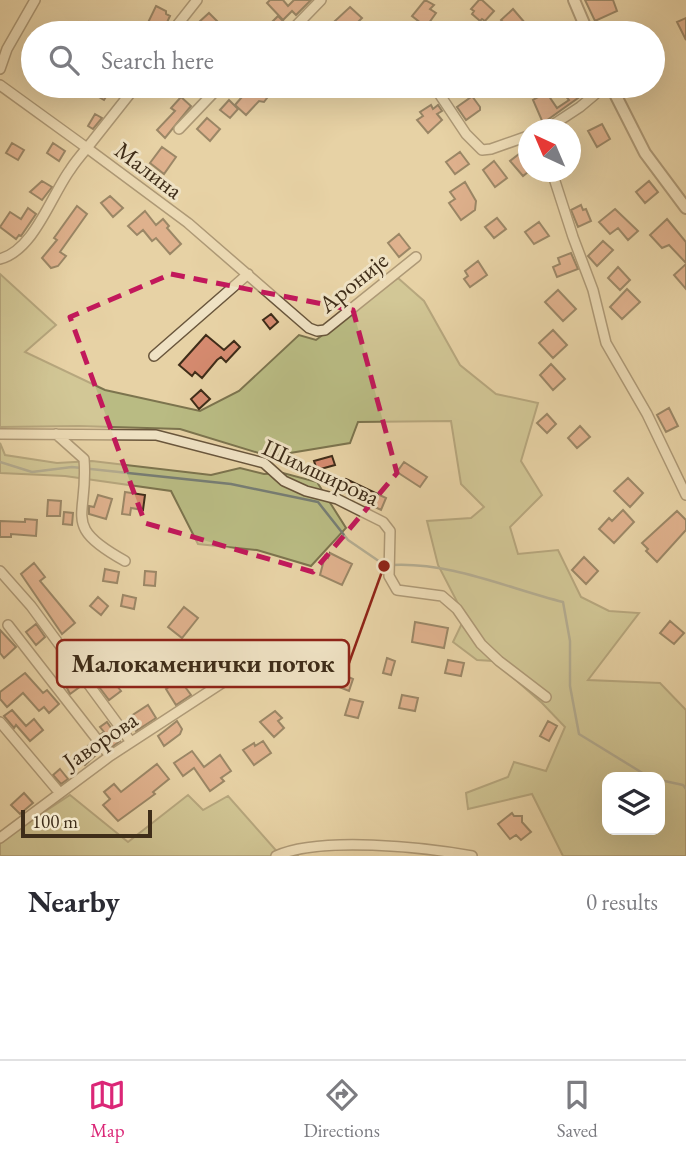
<!DOCTYPE html>
<meta charset="utf-8">
<style>
body{margin:0;font-family:"EB Garamond",serif;background:#f2f2f3;color:#2b2b33}
.controls{position:absolute;right:21px;bottom:21px;display:grid;overflow:hidden;border-radius:14px;box-shadow:0 7px 28px #0002}
.controls button{width:63px;height:63px;display:grid;place-items:center;padding:0;border:0;border-bottom:2px solid #e1e1e2;background:#fff;color:#2b2b33;font:35px sans-serif}
.compass{position:absolute;left:518px;top:119px;width:63px;height:63px;border-radius:50%;background:#fff;box-shadow:0 7px 28px #0002;rotate:316deg}
.scale{position:absolute;left:21px;bottom:18px;width:131px;box-sizing:border-box;padding-left:7px;border:4px solid #3f2d19;border-top:0;font-size:19px;line-height:24px;white-space:nowrap;color:#3f2d19;-webkit-text-stroke:5px #efe2c4;paint-order:stroke}
.list{margin:0;padding:0;list-style:none}
h2{display:flex;justify-content:space-between;align-items:center;height:91px;margin:0;padding:0 28px;font-size:30px}
h2 small{font-size:23px;font-weight:400;color:#7c7c81}
.icon{flex:none;width:38px;height:38px;fill:none;stroke:currentColor;stroke-width:2;stroke-linecap:round;stroke-linejoin:round}
.map{position:relative;flex:none;width:686px;height:856px;overflow:hidden}
.search{position:absolute;background:#fff;box-shadow:0 7px 28px #0002;left:21px;right:21px;top:21px;height:77px;display:flex;align-items:center;gap:18px;box-sizing:border-box;padding:0 24px;border-radius:38px;color:#7c7c81;font-size:26px}
.sheet{height:203px;background:#fff}
nav{display:flex;justify-content:space-around;align-items:center;box-sizing:border-box;height:98px;border-top:2px solid #e1e1e2;background:#fff;font-size:19px;color:#7c7c81}
nav a{display:grid;justify-items:center;gap:4px}
nav .on{color:#db2777}
.map>svg:first-child{display:block}
</style>
<div class="map">
<svg width="686" height="856" viewBox="0 0 686 856">
<rect width="100%" height="100%" fill="#e7d2a5"/>
<filter id="stains"><feTurbulence type="fractalNoise" baseFrequency=".00286" numOctaves="4"/><feColorMatrix values="0 0 0 0 .2 0 0 0 0 .09 0 0 0 0 .02 0 0 0 .5 -.17"/></filter>
<radialGradient id="worn" r=".72"><stop offset=".6" stop-color="#630" stop-opacity="0"/><stop offset="1" stop-color="#630" stop-opacity=".3"/></radialGradient>
<path fill="#b9bb83" stroke="#7c744e" stroke-width="2" fill-rule="evenodd" d="M0,274L56,325L25,352L105,390L200,411L239,391L299,335L316,340L398,278L424,301L460,365L496,394L538,403L521,461L542,495L510,527L518,554L558,550L581,597L609,611L639,613L588,680L660,683L686,710V856H563L532,794L468,809L466,793L508,777L514,762L546,771L565,727L542,703L494,661L477,660L453,642L465,617L438,565L427,521L471,518L484,507L461,484L451,421L358,422L350,443L278,455L262,454L180,429L79,426L0,427ZM607,777H660V830H607Z
M0,443L5,455L57,463L92,461L211,475L240,468L264,474L283,473L317,482L346,528L311,566L257,550L198,544L171,491L65,476L0,473Z
M70,795L128,842L188,795L203,810L228,796L280,855L296,853L298,856H0V841Z"/>
<g fill="none" stroke-linecap="round" stroke-linejoin="round">
<path stroke="#777e75" stroke-width="2.5" d="M0,462L32,472L72,467L231,484L318,502L348,540L386,566
M392,565C451,562 507,588 563,602L570,641V686L579,734L649,777
M660,780L683,785L686,789"/>
</g>
<path fill="#d58a6f" stroke="#3f2d19" stroke-width="2" d="M270,0H283L288,6L294,0H311L296,15L292,11L283,20L267,3Z
M425,0L434,5L430,9L436,13L426,27L412,16Z
M479,0H482L494,11L485,21L482,19L480,21L472,14L474,11L471,9Z
M585,0H613L617,11L595,21Z
M156,6L166,11V14L170,16L162,33H143Z
M350,7L362,18L352,28L344,33H322Z
M513,9L525,23L514,33L501,20Z
M209,13L218,22L206,33H187Z
M278,16L287,25L282,33H275L268,26Z
M686,18V40L677,22Z
M89,22L108,33H82Z
M94,86H113L104,100L90,92Z
M244,86H276L264,102L259,101L246,115L235,105L248,90Z
M454,86H477L469,92L480,107V110L466,120L457,107L471,97L459,93Z
M531,86H542L557,108L569,100L564,94L569,89L567,86H579L585,93L543,123L533,100L540,96Z
M181,97L191,106L165,138L157,130L175,111L171,108Z
M229,100L238,109L230,118L220,110Z
M431,105L433,109L438,105L442,111L437,114L442,120L428,133L417,120L423,116L420,112Z
M95,114L102,118L93,129L88,126Z
M207,118L220,129L210,141L197,129Z
M602,124L610,139L597,147L588,131Z
M12,143L24,150L18,160L6,153Z
M53,143L65,151L59,161L47,153Z
M162,147L176,157L164,174L150,163Z
M528,147V172L523,176L510,161Z
M460,152L469,164L455,174L446,162Z
M494,161L507,178L495,187L483,170Z
M42,181L52,187L42,200L30,192Z
M649,181L658,192L645,203L636,192Z
M465,182L476,201L475,210L461,220L449,203L455,199L450,192Z
M110,196L123,208L113,217L101,203Z
M581,205L583,210L586,209L591,221L578,227L571,210Z
M77,206L87,214L60,252L66,256L58,266L51,268L42,258L57,240L54,238Z
M28,208L36,214L21,236L19,235L16,239L0,227L10,212L21,219Z
M615,209L638,231L628,240L618,228L610,234L599,222Z
M145,211L156,225L163,219L169,226L167,228L181,244L170,254L156,238L152,241L143,230L137,235L128,226Z
M497,218L506,229L494,238L485,227Z
M667,219L686,242V263L669,245L662,248L650,235Z
M539,222L549,236L534,244L525,232Z
M399,234L410,248L399,257L388,243Z
M603,241L613,250L597,266L588,256Z
M571,253L578,269L557,277L553,267L560,264L558,258Z
M478,261L487,275L470,287L464,279L468,276L465,271Z
M686,264V289L674,275Z
M618,267L630,280L620,290L608,278Z
M627,289L640,302L622,319L610,307Z
M558,290L576,309L563,321L545,302Z
M271,314L278,322L270,329L263,320Z
M553,330L567,345L553,358L539,343Z
M206,335L224,350L234,341L240,347L226,362L221,357L217,360L202,378L195,372L192,376L179,365Z
M551,364L565,379L553,390L540,375Z
M201,390L210,399L199,409L191,399Z
M669,408L678,426L666,432L657,415Z
M547,414L556,424L547,433L537,423Z
M580,426L590,437L577,448L568,438Z
M332,456L335,465L317,470L314,461Z
M404,462L427,477L420,487L397,472Z
M628,478L643,493L630,507L614,491Z
M346,479L386,498L381,510L340,490Z
M125,492L145,495L143,510L131,508L130,515L122,514Z
M98,495L112,499L106,519L89,514V506L94,507Z
M48,500L61,501L60,516H47Z
M623,510L634,522L614,543L599,529L609,518L612,521Z
M677,511L686,520V530L657,562L646,551L648,549L642,543Z
M64,512L73,513L72,525L63,524Z
M25,519L37,520L36,536L11,534V537H0V521L25,522Z
M330,553L352,564L342,585L320,575L325,556L328,558Z
M584,557L598,571L586,584L572,570Z
M34,563L45,577L40,581L75,623L62,634L21,574Z
M105,569L119,572L117,583L103,581Z
M145,571L156,572L155,586L144,585Z
M123,595L136,598L134,609L121,606Z
M98,597L108,606L101,615L90,606Z
M184,607L198,618L182,638L168,627Z
M670,621L684,633L674,644L660,633Z
M415,622L448,628L444,648L412,642Z
M36,624L45,637L36,645L26,632Z
M0,630L16,647L4,658L0,653Z
M387,658L395,661L391,675L383,673Z
M448,660L464,663L461,676L445,673Z
M95,665L110,684L113,681L121,691L109,700L87,671Z
M25,673L43,693L47,690L59,704L49,713L44,707L39,711L23,693L7,707L0,699V692Z
M73,675L81,686L70,694L64,682Z
M344,675L353,679L349,691L339,687Z
M181,679L188,686L186,688L191,695L176,705L166,689Z
M402,695L418,698L415,711L399,708Z
M350,699L363,702L358,718L345,715Z
M148,705L156,718L136,731L128,718Z
M12,710L26,726L34,719L43,730L30,741L16,725L14,728L4,716Z
M275,711L282,718L278,721L284,728L274,737L260,722Z
M177,721L182,729L180,734L164,746L158,736Z
M548,721L557,726L549,741L540,736Z
M107,722L120,741L112,747L101,734L104,732L100,727Z
M263,741L271,753L254,765L243,750L254,743L255,746Z
M89,745L97,754L85,765L77,756Z
M192,751L204,767L220,755L231,771L221,778L224,781L210,791L194,768L183,776L174,763Z
M157,764L169,779L153,792L155,794L118,821L103,805L110,799L104,792L114,784L121,792Z
M60,769L68,779L61,784L53,775Z
M24,793L33,803L20,814L11,805Z
M512,813L514,816H522V822L531,832L521,840L516,835L510,839L498,824Z"/>
<g fill="none" stroke-linecap="round" stroke-linejoin="round">
<defs>
<path id="minor" d="M171,33L197,0
M289,33L321,0
M0,69L7,49L35,0
M0,85L87,148C81,155 75,162 70,170C51,196 34,250 0,259
M136,86L87,148L188,223L309,328L317,331L325,330L416,257
M436,89L466,134L482,150L491,149L528,136
M179,129L220,86
M545,130L580,107L605,86
M552,172L573,237L593,290L606,343L647,414L686,495
M154,356L248,274
M0,434L156,435L264,463L284,481L306,491L337,499L383,522L390,531L389,576L397,590L442,596L457,609L481,644L499,661L546,697
M56,434L84,459C89,518 60,525 125,561
M0,571L31,606L131,742
M8,625L110,756
M0,722L59,792
M0,838L110,756L225,681
M276,856C320,836 424,847 472,856"/>
<path id="tertiary" d="M574,0L588,33
M611,86L645,153L686,208"/>
</defs>
<use href="#minor" stroke="#69563c" stroke-width="12"/>
<use href="#tertiary" stroke="#69563c" stroke-width="14"/>
<use href="#minor" stroke="#efe2c4" stroke-width="9"/>
<use href="#tertiary" stroke="#efe2c4" stroke-width="10"/>
</g>
<path d="M0 0H686V856H0ZM171,274L353,310L397,473L313,572L145,523L70,317Z" fill="#e7d2a5" fill-opacity=".55" fill-rule="evenodd"/>
<path fill="none" stroke="#c2185b" stroke-width="5" stroke-dasharray="14 9" stroke-linejoin="round" d="M171,274L353,310L397,473L313,572L145,523L70,317Z"/>
<g text-anchor="middle" dominant-baseline="central" stroke-width="6" stroke-linejoin="round" paint-order="stroke">
<g font-size="24" fill="#3f2d19" stroke="#efe2c4">
<text transform="translate(149 170) rotate(37)">Малина</text>
<text transform="translate(353 282) rotate(-39)">Ароније</text>
<text transform="translate(321 472) rotate(25)">Шимширова</text>
<text transform="translate(100 740) rotate(-34)">Јаворова</text>
</g>
</g>
<path fill="none" stroke="#8f2418" stroke-width="2.5" d="M384 566L349 663"/>
<circle fill="#8f2418" stroke="#efe2c4" stroke-width="2.5" cx="384" cy="566" r="7"/>
<rect fill="#efe2c4" stroke="#8f2418" stroke-width="2.5" x="57" y="640" width="292" height="47" rx="7"/>
<g font-size="26" text-anchor="middle" font-weight="bold" fill="#3f2d19">
<text x="203" y="672">Малокаменички поток</text>
</g>
<rect width="100%" height="100%" filter="url(#stains)"/>
<rect width="100%" height="100%" fill="url(#worn)"/>
</svg>
<div class="controls">
<button><svg class="icon" aria-label="layers" viewBox="0 0 24 24"><path d="M12 4l9 5-9 5-9-5zM3 14l9 5 9-5"/></svg></button>
</div>
<svg class="compass" viewBox="-18 -18 36 36"><path d="M0-13l5 13h-10z" fill="#e53935"/><path d="M0 13l5-13h-10z" fill="#7c7c81"/></svg>
<div class="scale">100 m</div>
<div class="search"><svg class="icon" aria-label="search" viewBox="0 0 24 24"><circle cx="10" cy="10" r="6"/><path d="M15 15l6 6"/></svg>Search here</div>
</div>
<section class="sheet">
<h2>Nearby<small>0 results</small></h2>
<ul class="list">
</ul>
</section>
<nav>
<a class="on"><svg class="icon" aria-label="map" viewBox="0 0 24 24"><path d="M3 6l6-2 6 2 6-2v14l-6 2-6-2-6 2zM9 4v14M15 6v14"/></svg>Map</a>
<a><svg class="icon" aria-label="directions" viewBox="0 0 24 24"><path d="M12 3l9 9-9 9-9-9zM9 14v-3h6M13 9l2 2-2 2"/></svg>Directions</a>
<a><svg class="icon" aria-label="saved" viewBox="0 0 24 24"><path d="M7 4h10v16l-5-4-5 4z"/></svg>Saved</a>
</nav>
